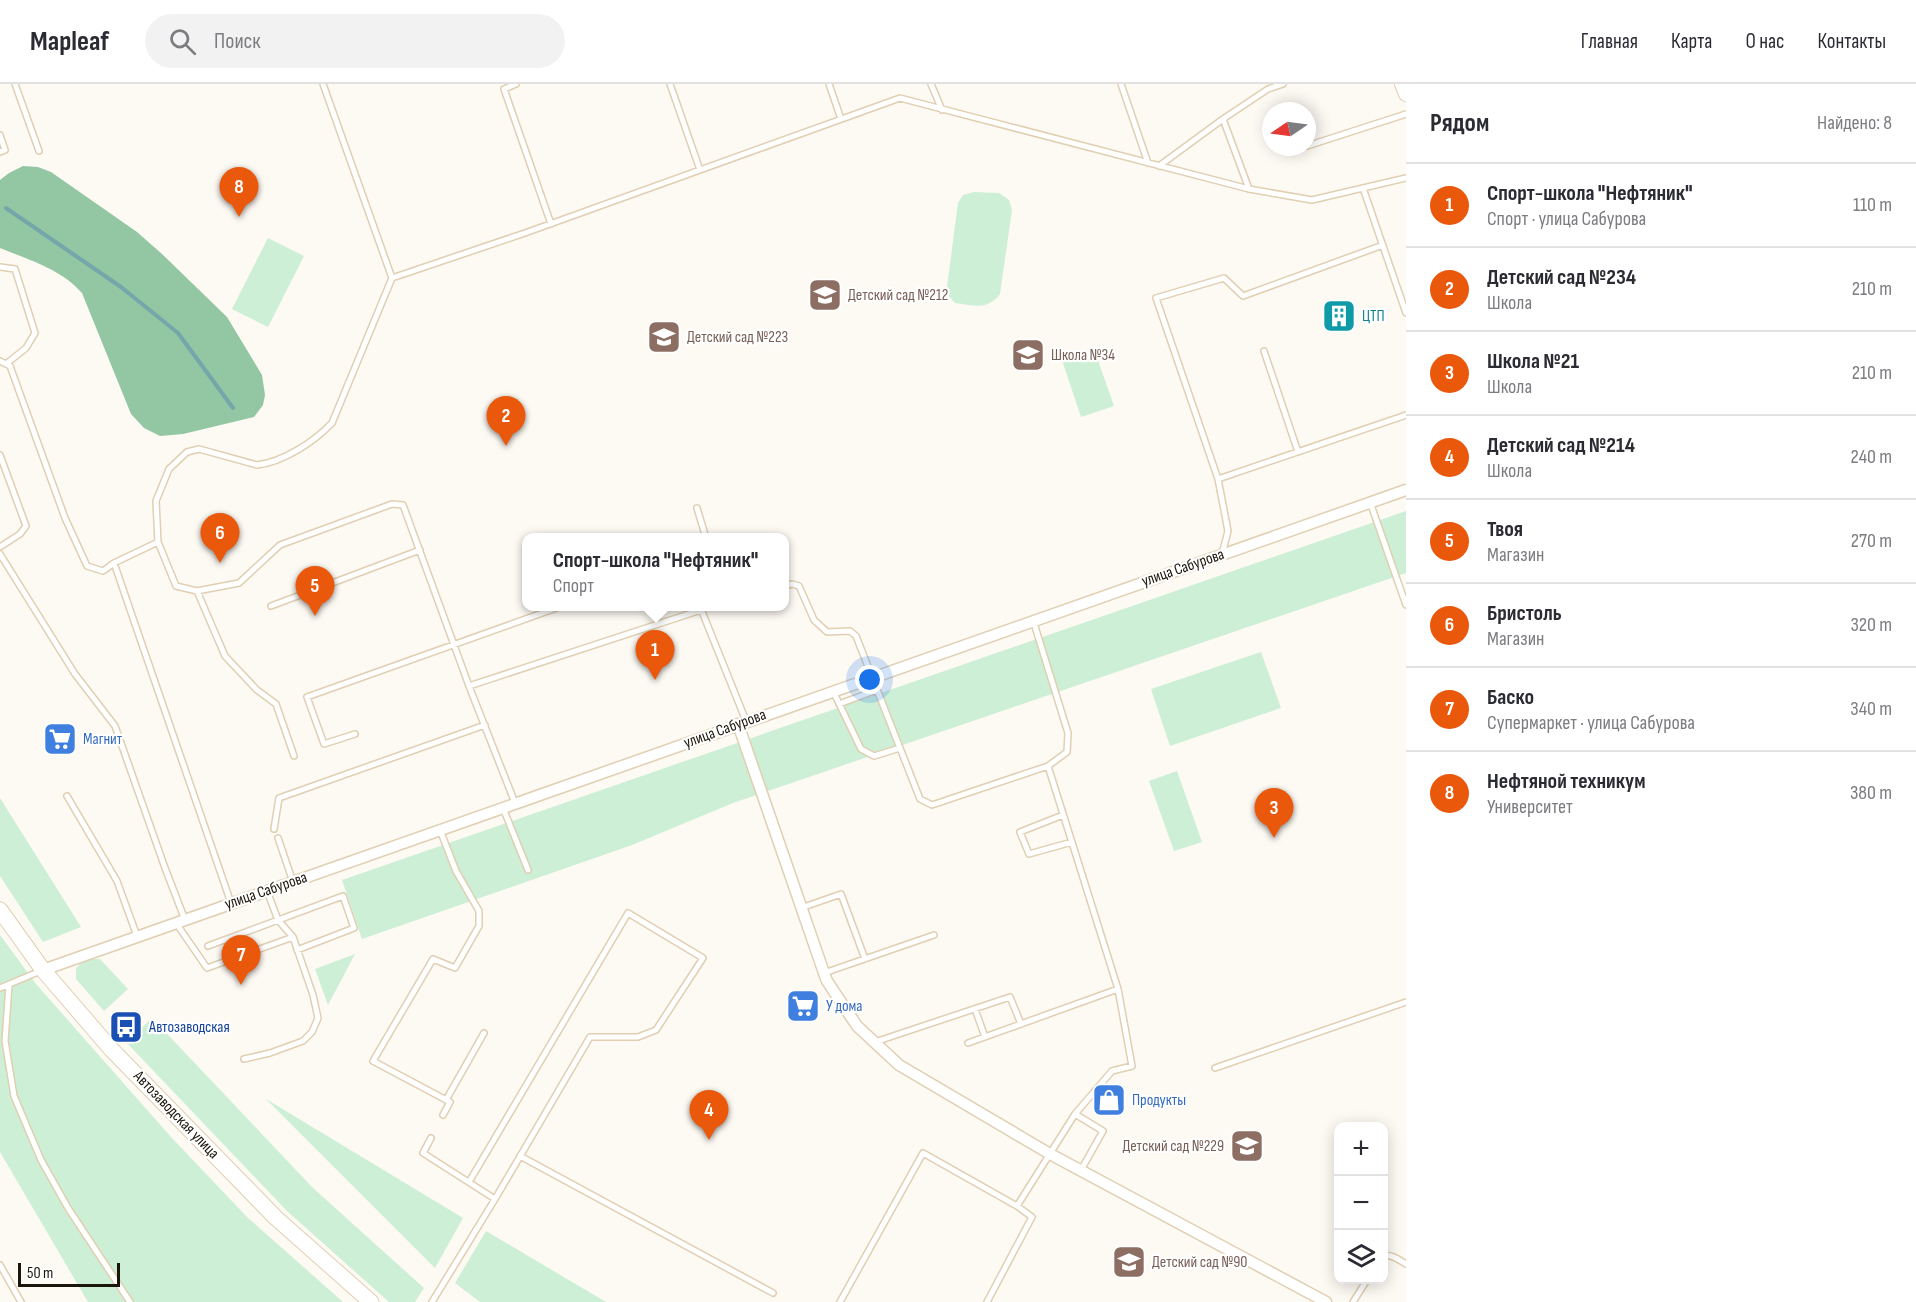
<!DOCTYPE html>
<html lang="ru">
<meta charset="utf-8">
<style>
body{margin:0;font-family:"Sofia Sans Condensed",sans-serif;background:#f2f2f3;color:#2b2b33}
.controls{position:absolute;right:18px;bottom:18px;display:grid;overflow:hidden;border-radius:12px;box-shadow:0 3px 15px #0003}
.controls button{width:54px;height:54px;display:grid;place-items:center;padding:0;border:0;border-bottom:2px solid #e1e1e2;background:#fff;color:#2b2b33;font:30px sans-serif}
.compass{position:absolute;left:1262px;top:18px;width:54px;height:54px;border-radius:50%;background:#fff;box-shadow:0 3px 15px #0003;rotate:257deg}
.scale{position:absolute;left:18px;bottom:15px;width:102px;box-sizing:border-box;padding-left:6px;border:3px solid #1b150b;border-top:0;font-size:16px;line-height:21px;white-space:nowrap;color:#1b150b;-webkit-text-stroke:4px #fff;paint-order:stroke}
.you{position:absolute;left:870px;top:596px;width:21px;height:21px;margin:-15px;border:4px solid #fff;border-radius:50%;background:#1a73e8;box-shadow:0 0 0 9px #1a73e833}
.badge{display:grid;place-items:center;width:39px;height:39px;border-radius:50%;background:#ea580c;color:#fff;font-size:20px;font-weight:700}
.pin{position:absolute;translate:-50% -50px;filter:drop-shadow(0 2px 3px #0008)}
.pin::after{content:'';position:absolute;top:32px;width:21px;height:18px;background:inherit;clip-path:polygon(0 0,100% 0,50% 100%)}
.popup{position:absolute;left:522px;top:449px;width:267px;height:78px;box-sizing:border-box;display:grid;place-content:center;border-radius:12px;background:#fff;filter:drop-shadow(0 2px 4px #0005);font-size:20px;white-space:nowrap;color:#7c7c81}
.popup b{font-size:22px;color:#2b2b33}
.popup::after{content:'';position:absolute;left:50%;top:100%;margin-left:-12px;border:12px solid transparent;border-top-color:#fff}
.list{margin:0;padding:0;list-style:none}
h2{display:flex;justify-content:space-between;align-items:center;height:78px;margin:0;padding:0 24px;font-size:26px}
h2 small{font-size:20px;font-weight:400;color:#7c7c81}
.list li{display:grid;grid-template-columns:39px 1fr auto;gap:18px;align-items:center;box-sizing:border-box;height:84px;padding:0 24px;border-top:2px solid #e1e1e2}
.list b{display:block;font-size:22px;white-space:nowrap}
.list p{margin:0;font-size:20px;white-space:nowrap;color:#7c7c81}
.list em{font-size:20px;font-style:normal;color:#7c7c81}
.icon{flex:none;width:33px;height:33px;fill:none;stroke:currentColor;stroke-width:2;stroke-linecap:round;stroke-linejoin:round}
.map{position:relative;flex:none;width:1406px;height:1218px;overflow:hidden}
header{display:flex;align-items:center;gap:36px;box-sizing:border-box;height:84px;padding:0 30px;background:#fff;border-bottom:2px solid #e1e1e2}
header strong{font-size:28px}
nav{display:flex;gap:33px;margin-inline-start:auto;font-size:21px}
.search{width:420px;height:54px;background:#f2f2f3;display:flex;align-items:center;gap:15px;box-sizing:border-box;padding:0 21px;border-radius:33px;color:#7c7c81;font-size:22px}
main{display:flex}
aside{flex:1;background:#fff}
.map>svg:first-child{display:block}
</style>
<header>
<strong>Mapleaf</strong>
<div class="search"><svg class="icon" aria-label="search" viewBox="0 0 24 24"><circle cx="10" cy="10" r="6"/><path d="M15 15l6 6"/></svg>Поиск</div>
<nav><a>Главная</a><a>Карта</a><a>О нас</a><a>Контакты</a></nav>
</header>
<main>
<div class="map">
<svg width="1406" height="1218" viewBox="0 0 1406 1218">
<rect width="100%" height="100%" fill="#fdf9f3"/>
<path fill="#ccefd6" d="M974,108L999,109L1009,116L1012,126L1000,210C987,227 973,221 955,219L948,211L947,203L958,119L963,111Z
M268,154L304,172L268,243L232,225Z
M1094,265L1114,322L1081,333L1062,276Z
M1406,427V489L733,719L632,761L362,855L342,796Z
M1261,568L1281,624L1170,662L1151,605Z
M1177,687L1202,758L1174,767L1149,697Z
M0,714L81,843L43,858L0,792Z
M0,851L36,900L171,1053L247,1133L343,1218H88L0,1068Z
M355,870L328,921L315,885Z
M92,875H100L128,905L104,927L76,895V885L82,877Z
M152,934L313,1104L424,1204L415,1218H389L287,1127L126,958Z
M266,1015L463,1134L435,1184Z
M486,1147L606,1218H480L455,1199Z"/>
<path fill="#93c7a3" d="M23,82L38,83L51,88L137,148L162,170L227,233L262,291L265,311L263,321L254,333L183,350L160,352L144,344L131,330L82,209C61,185 29,176 0,164V96L9,89Z"/>
<g fill="none" stroke-linecap="round" stroke-linejoin="round">
<path stroke="#74a6aa" stroke-width="4" d="M6,124L121,203L178,249L233,324"/>
<defs>
<path id="service" d="M15,0L39,67
M516,0L504,5L551,140
M670,0L700,86
M829,0L841,35
M931,0L942,26
M1121,0L1148,79
M1223,35L1249,105
M0,51L5,66L0,68
M1307,62L1406,30
M1159,82L1223,35L1268,5L1283,0
M1363,104L1406,229
M0,183L15,185L35,249L26,264L6,280
M392,194L525,149L900,14L1249,105L1312,116L1406,94
M1264,267L1298,368
M0,277L10,282L65,434L87,482L103,487L114,479L231,819
M0,371L26,442L20,450L0,463
M1218,395L1406,331
M1370,418L1406,521
M697,424L706,454
M158,458L176,502L197,507L239,499L280,461L392,420L403,421L469,602L515,719
M0,470L75,590L115,642L165,784L185,836
M1222,470L1228,447L1218,395L1156,214L1224,194L1243,212L1383,161
M114,479L158,458L156,417L169,385L187,368L199,365L257,381C283,378 314,358 332,339L392,194L323,0
M784,502L792,500L799,502L814,536L827,548L850,547L856,552L920,715L932,721L1048,682
M197,507L225,572L257,606L276,620L294,672
M271,522L420,466
M701,525L746,637
M469,602L701,526
M833,607L861,665L874,672L900,664
M839,620L877,606
M355,650L324,660L307,613L562,522
M67,712L117,797L137,852
M503,724L528,786
M1063,731L1020,748L1029,770L1072,758
M274,745L279,714L485,641
M440,746L456,787L479,827V842L455,884L433,875L373,977L450,1018L443,1031
M278,754L293,798
M267,807L278,836L293,853
M801,824L841,810L865,875
M176,839L207,884L293,853L313,911L318,934L312,948L303,957L270,969L244,975
M208,862L343,812L354,844L297,866
M824,889L934,851
M9,901L5,957L14,1012L41,1076L68,1124L130,1218
M0,904L43,886
M975,925L985,953
M875,958L1010,913L1021,940
M968,959L1118,905
M1215,984L1406,918
M446,1016L484,949
M1075,1030L1103,1047L1081,1086
M431,1054L423,1069L495,1115
M520,1072L773,1209
M1017,1122L1075,1030L1112,987L1132,982L1118,905L1048,682L1067,668L1068,649L1033,536
M1384,1172C1392,1170 1399,1176 1406,1180
M0,1181L21,1218
M432,1218L495,1115L590,953H638L656,946L703,874L628,829L469,1098
M840,1218L923,1069L1017,1122L1032,1133L987,1218
M1353,1218L1367,1196"/>
<path id="minor" d="M738,640L824,889L827,897L857,942L899,981L1050,1070L1326,1218
M43,886L1406,406"/>
<path id="tertiary" d="M1402,0L1406,10"/>
<path id="secondary" d="M0,826L43,886L111,965L276,1134L371,1218"/>
</defs>
<use href="#service" stroke="#e0cfb2" stroke-width="8"/>
<use href="#minor" stroke="#e0cfb2" stroke-width="13"/>
<use href="#tertiary" stroke="#e0cfb2" stroke-width="16"/>
<use href="#secondary" stroke="#e0cfb2" stroke-width="17"/>
<use href="#service" stroke="#fff" stroke-width="5"/>
<use href="#minor" stroke="#fff" stroke-width="10"/>
<use href="#tertiary" stroke="#fff" stroke-width="14"/>
<use href="#secondary" stroke="#fff" stroke-width="15"/>
</g>
<defs>
<symbol id="school-square" viewBox="-11 -11 22 22"><rect x="-9" y="-9" width="18" height="18" rx="4" fill="#8d6e63" stroke="#fff"/><path d="M0-5L7-2L0 1L-7-2ZM-4 1L0 2.5L4 1V4Q0 6-4 4Z" fill="#fff"/></symbol>
<symbol id="building-square" viewBox="-11 -11 22 22"><rect x="-9" y="-9" width="18" height="18" rx="4" fill="#0f9aa8" stroke="#fff"/><path d="M-4-6H4V6H1V3H-1V6H-4ZM-2.5-4.3h1.7v1.8h-1.7ZM.8-4.3h1.7v1.8H.8ZM-2.5-1h1.7V.8h-1.7ZM.8-1h1.7V.8H.8Z" fill="#fff"/></symbol>
<symbol id="supermarket-square" viewBox="-11 -11 22 22"><rect x="-9" y="-9" width="18" height="18" rx="4" fill="#3f7fe0" stroke="#fff"/><path d="M-6-5.5h2.5l.6 2H6L4.5 2H-2.5L-4.4-4H-6ZM-1.5 3.2a1.3 1.3 0 1 0 .1 0ZM3 3.2a1.3 1.3 0 1 0 .1 0Z" fill="#fff"/></symbol>
<symbol id="bus-square" viewBox="-11 -11 22 22"><rect x="-9" y="-9" width="18" height="18" rx="4" fill="#1a4fb4" stroke="#fff"/><path d="M-5-6H5V4H4V6H2V4H-2V6H-4V4H-5ZM-3.5-4V0h7V-4ZM-3.5 1.2v1.5H-2V1.2ZM2 1.2v1.5H3.5V1.2Z" fill="#fff"/></symbol>
<symbol id="shop-square" viewBox="-11 -11 22 22"><rect x="-9" y="-9" width="18" height="18" rx="4" fill="#3f7fe0" stroke="#fff"/><path d="M-5-2.5h2.3a2.7 3.5 0 0 1 5.4 0H5L5.5 6h-11ZM-1.5-2.5h3a1.5 2.3 0 0 0-3 0Z" fill="#fff"/></symbol>
</defs>
<g fill-rule="evenodd">
<use href="#school-square" x="806" y="192" width="38" height="38"/>
<use href="#building-square" x="1320" y="213" width="38" height="38"/>
<use href="#school-square" x="645" y="234" width="38" height="38"/>
<use href="#school-square" x="1009" y="252" width="38" height="38"/>
<use href="#supermarket-square" x="41" y="636" width="38" height="38"/>
<use href="#supermarket-square" x="784" y="903" width="38" height="38"/>
<use href="#bus-square" x="107" y="924" width="38" height="38"/>
<use href="#shop-square" x="1090" y="997" width="38" height="38"/>
<use href="#school-square" x="1228" y="1043" width="38" height="38"/>
<use href="#school-square" x="1110" y="1159" width="38" height="38"/>
</g>
<g text-anchor="middle" dominant-baseline="central" stroke-width="4.5" stroke-linejoin="round" paint-order="stroke">
<g font-size="16" fill="#785e54" stroke="#fff" text-anchor="start">
<text x="848" y="211">Детский сад №212</text>
<text x="687" y="253">Детский сад №223</text>
<text x="1051" y="271">Школа №34</text>
<text x="1224" y="1062" text-anchor="end">Детский сад №229</text>
<text x="1152" y="1178">Детский сад №90</text>
</g>
<g font-size="16" fill="#0d838f" stroke="#fff" text-anchor="start">
<text x="1362" y="232">ЦТП</text>
</g>
<g font-size="16" fill="#1b150b" stroke="#fff">
<text transform="translate(1183 484) rotate(-19)">улица Сабурова</text>
<text transform="translate(725 645) rotate(-20)">улица Сабурова</text>
<text transform="translate(266 807) rotate(-19)">улица Сабурова</text>
<text transform="translate(176 1031) rotate(46)">Автозаводская улица</text>
</g>
<g font-size="16" fill="#366cbe" stroke="#fff" text-anchor="start">
<text x="83" y="655">Магнит</text>
<text x="826" y="922">У дома</text>
<text x="1132" y="1016">Продукты</text>
</g>
<g font-size="16" fill="#164399" stroke="#fff" text-anchor="start">
<text x="149" y="943">Автозаводская</text>
</g>
</g>
</svg>
<div class="controls">
<button>+</button>
<button>−</button>
<button><svg class="icon" aria-label="layers" viewBox="0 0 24 24"><path d="M12 4l9 5-9 5-9-5zM3 14l9 5 9-5"/></svg></button>
</div>
<svg class="compass" viewBox="-18 -18 36 36"><path d="M0-13l5 13h-10z" fill="#e53935"/><path d="M0 13l5-13h-10z" fill="#7c7c81"/></svg>
<div class="scale">50 m</div>
<div class="you"></div>
<div class="pin badge" style="left:655px;top:596px">1</div>
<div class="popup"><b>Спорт-школа &quot;Нефтяник&quot;</b>Спорт</div>
<div class="pin badge" style="left:506px;top:362px">2</div>
<div class="pin badge" style="left:1274px;top:754px">3</div>
<div class="pin badge" style="left:709px;top:1056px">4</div>
<div class="pin badge" style="left:315px;top:532px">5</div>
<div class="pin badge" style="left:220px;top:479px">6</div>
<div class="pin badge" style="left:241px;top:901px">7</div>
<div class="pin badge" style="left:239px;top:133px">8</div>
</div>
<aside>
<h2>Рядом<small>Найдено: 8</small></h2>
<ul class="list">
<li><span class="badge">1</span><div><b>Спорт-школа &quot;Нефтяник&quot;</b><p>Спорт · улица Сабурова</p></div><em>110 m</em></li>
<li><span class="badge">2</span><div><b>Детский сад №234</b><p>Школа</p></div><em>210 m</em></li>
<li><span class="badge">3</span><div><b>Школа №21</b><p>Школа</p></div><em>210 m</em></li>
<li><span class="badge">4</span><div><b>Детский сад №214</b><p>Школа</p></div><em>240 m</em></li>
<li><span class="badge">5</span><div><b>Твоя</b><p>Магазин</p></div><em>270 m</em></li>
<li><span class="badge">6</span><div><b>Бристоль</b><p>Магазин</p></div><em>320 m</em></li>
<li><span class="badge">7</span><div><b>Баско</b><p>Супермаркет · улица Сабурова</p></div><em>340 m</em></li>
<li><span class="badge">8</span><div><b>Нефтяной техникум</b><p>Университет</p></div><em>380 m</em></li>
</ul>
</aside>
</main>
